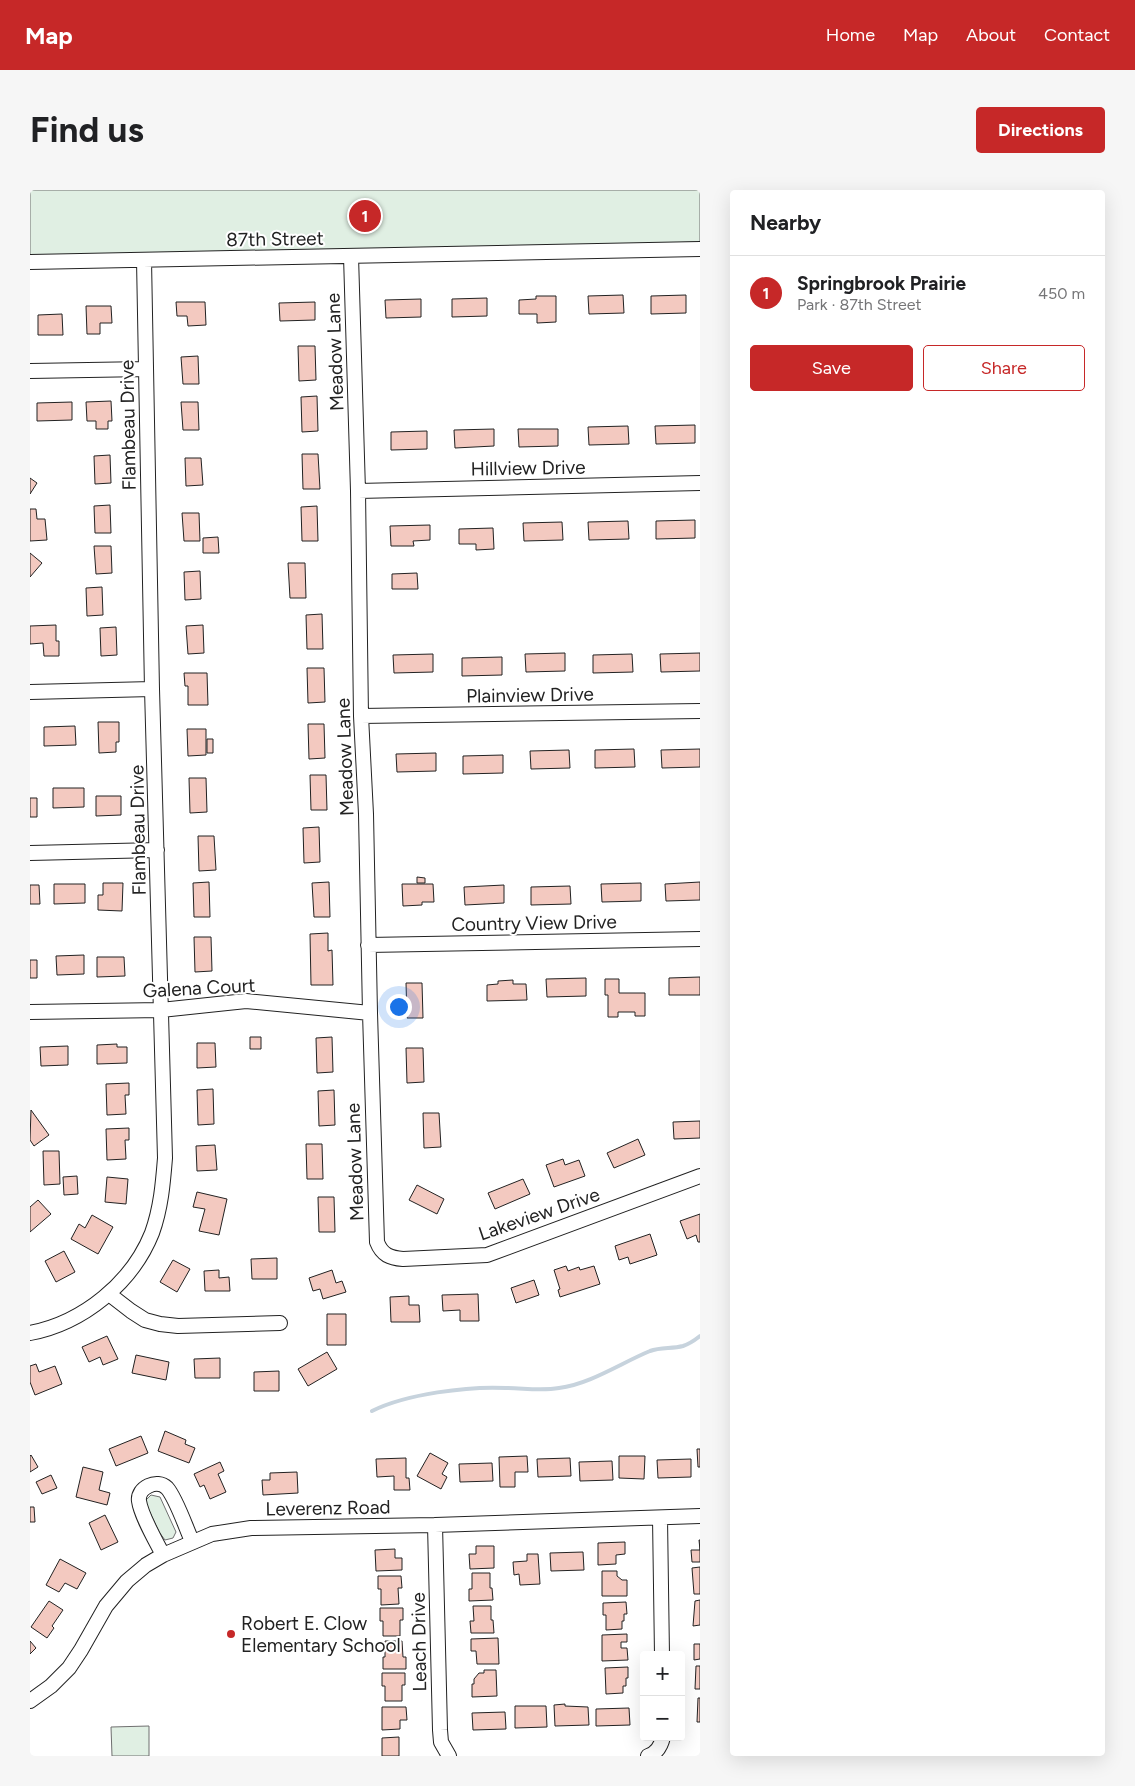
<!DOCTYPE html>
<meta charset="utf-8">
<style>
body{margin:0;font-family:Figtree,sans-serif;background:#f6f6f6;color:#202124}
.controls{position:absolute;right:15px;bottom:15px;display:grid;overflow:hidden;border-radius:5px;box-shadow:0 5px 20px #0002}
.controls button{width:45px;height:45px;display:grid;place-items:center;padding:0;border:0;border-bottom:1px solid #e0e0e0;background:#fff;color:#202124;font:25px sans-serif}
.you{position:absolute;left:368px;top:816px;width:18px;height:18px;margin:-12px;border:4px solid #fff;border-radius:50%;background:#1a73e8;box-shadow:0 0 0 8px #1a73e833}
.badge{display:grid;place-items:center;width:32px;height:32px;border-radius:50%;background:#c62828;color:#fff;font-size:16px;font-weight:700}
.pin{position:absolute;translate:-50% -50%;border:2px solid #fff;box-shadow:0 1px 5px #0006}
.list{margin:0;padding:0;list-style:none}
h2{display:flex;justify-content:space-between;align-items:center;height:65px;margin:0;padding:0 20px;font-size:21px}
h2 small{font-size:16px;font-weight:400;color:#757577}
.list li{display:grid;grid-template-columns:32px 1fr auto;gap:15px;align-items:center;box-sizing:border-box;height:75px;padding:0 20px;border-top:1px solid #e0e0e0}
.list b{display:block;font-size:19px;white-space:nowrap}
.list p{margin:0;font-size:16px;white-space:nowrap;color:#757577}
.list em{font-size:16px;font-style:normal;color:#757577}
.actions{display:flex;gap:10px;padding:15px 20px}
.actions a{flex:1;padding:11px 0;border:1px solid #c62828;border-radius:5px;text-align:center;font-size:18px;color:#c62828}
.actions .main{background:#c62828;color:#fff}
.map{position:relative;flex:none;width:670px;height:1566px;overflow:hidden;border-radius:5px}
header{display:flex;align-items:center;gap:30px;box-sizing:border-box;height:70px;padding:0 25px;background:#c62828;color:#fff}
header strong{font-size:24px}
nav{display:flex;gap:28px;margin-inline-start:auto;font-size:18px}
.intro{display:flex;align-items:center;justify-content:space-between;box-sizing:border-box;height:120px;padding:0 30px}
h1{margin:0;font-size:35px}
.button{padding:12px 22px;border-radius:5px;background:#c62828;color:#fff;font-size:18px;font-weight:700}
main{display:flex;gap:30px;padding:0 30px}
aside{flex:1;background:#fff;border-radius:5px;box-shadow:0 5px 20px #0002}
.map>svg:first-child{display:block}
</style>
<header>
<strong>Map</strong>
<nav><a>Home</a><a>Map</a><a>About</a><a>Contact</a></nav>
</header>
<div class="intro"><h1>Find us</h1><a class="button">Directions</a></div>
<main>
<div class="map">
<svg width="670" height="1566" viewBox="0 0 670 1566">
<rect width="100%" height="100%" fill="#fff"/>
<path fill="#e0efe3" stroke="#6f6f6f" d="M0,0H670V52L0,70Z
M121,1305L130,1307L146,1342L143,1348L135,1350L129,1342L116,1314V1310Z
M119,1536V1566H82L81,1537Z"/>
<g fill="none" stroke-linecap="round" stroke-linejoin="round">
<path stroke="#c7d3dd" stroke-width="4" d="M342,1221C376,1204 438,1196 476,1198C493,1198 511,1201 529,1198C560,1194 591,1173 620,1161C631,1157 642,1159 653,1156C659,1154 665,1150 670,1146"/>
</g>
<path fill="#f3c9c0" stroke="#222" d="M593,105L594,123L559,124L558,106Z
M656,105V123L621,124V106Z
M506,106H526V132L507,133V124H489V110L506,109Z
M457,108V126L422,127V109Z
M391,109V127L356,128L355,110Z
M146,112H175L176,135L158,136L157,126H147Z
M285,112V130L250,131L249,113Z
M56,116H81L82,133H70V144H57Z
M32,124L33,145H8V125Z
M268,156H285L286,190L269,191Z
M168,166L169,194H153L151,167Z
M287,206L288,241L272,242L271,207Z
M81,211L82,231H78V239H66V231H57L56,212Z
M42,212V230L7,231V213Z
M151,212H168L169,240H153Z
M665,235V253L626,254L625,236Z
M598,236L599,254L559,255L558,237Z
M464,239V256L425,258L424,240Z
M488,239H528V256L489,257Z
M397,241V259L361,260V242Z
M272,264H288L290,299H273Z
M80,265L81,293L65,294L64,266Z
M155,268H171L173,295L156,296Z
M0,288L7,293L0,304Z
M80,315L81,343H65L64,316Z
M287,316L288,351H272L271,317Z
M0,319H6L7,329H15L17,350L0,351Z
M152,323H169L170,351H154Z
M665,330V348L626,349V331Z
M598,331L599,349L559,350L558,332Z
M532,332L533,350L494,351L493,333Z
M400,335V350L383,351L384,356H361L360,336Z
M463,338L464,359L446,360V354H429V339Z
M188,347L189,363H173V348Z
M64,356H81L82,383L66,384Z
M0,363L12,373L0,387Z
M258,373H275L276,408H260Z
M170,381L171,409L155,410L154,382Z
M387,383L388,399H362V384Z
M72,397L73,425L57,426L56,398Z
M292,424L293,459H277L276,425Z
M26,435V451H29V466H14L13,453L0,454V436Z
M173,435L174,463L158,464L156,436Z
M86,437L87,465L71,466L70,438Z
M535,463V481L496,482L495,464Z
M670,463V481L631,482L630,464Z
M403,464V482L364,483L363,465Z
M602,464L603,482L563,483V465Z
M472,467V485L432,486V468Z
M277,478H294L295,512L278,513Z
M154,483H177L178,515H158V496H155Z
M68,532H89V552H86V562L69,563Z
M278,534H294L295,568L279,569Z
M45,536L46,555L14,556V537Z
M157,539H176V565L158,566Z
M177,549H183V563H177Z
M604,559L605,577L565,578V560Z
M670,559V577L632,578L631,560Z
M539,560L540,578L501,579L500,561Z
M406,563V581L367,582L366,564Z
M473,565V583L433,584V566Z
M280,585H296L297,620H281Z
M159,588H176L177,622L160,623Z
M23,598H54V617L23,618Z
M66,606H91V625L66,626Z
M0,608H7V627H0Z
M289,637L290,672L274,673L273,638Z
M168,646H184L186,680L169,681Z
M387,687L395,688V693H387Z
M179,692L180,727H164L163,693Z
M299,692L300,727H284L282,693Z
M670,692V710L636,711L635,694Z
M73,693H93L92,721L68,720V705H73Z
M611,693V711L572,712L571,694Z
M24,694H55V713L24,714Z
M372,694H403L404,712H392V715L373,716Z
M0,695H9L10,714H0Z
M474,695V713L435,715L434,697Z
M540,696L541,714L501,715V697Z
M298,743V761L302,760L303,795H281L280,744Z
M164,747H181L182,781L165,782Z
M54,765V784L27,785L26,766Z
M67,767H94L95,786L67,787Z
M0,770H7V788H0Z
M670,787V805H639V788Z
M556,788V806L517,807L516,789Z
M575,789H589V803H615V826H605V822H588V827H578V805H575Z
M483,790V794H496L497,810L457,811V795L468,794V791Z
M376,793H392L393,828H377Z
M220,847H231V859H220Z
M302,847L303,882L287,883L286,848Z
M167,853H185L186,877L167,878Z
M87,854V857H97V873L67,874V855Z
M38,856V875L11,876L10,857Z
M376,858H393L394,892L377,893Z
M99,893V905H95L96,924L77,925L76,894Z
M183,899L184,934L168,935L167,900Z
M304,900L305,935L289,936L288,901Z
M1,920L19,945L4,956L0,950Z
M393,923H409L411,957L394,958Z
M670,931V948L644,949L643,932Z
M99,938V950H95L96,969L77,970L76,939Z
M608,949L615,965L584,978L577,963Z
M276,954H292L293,989H277Z
M185,955L187,980L167,981L166,956Z
M13,961H29L30,994L14,995Z
M533,969L535,975L549,970L555,986L524,997L516,975Z
M47,986L48,1004L34,1005L33,987Z
M77,987L98,989L96,1014L75,1012Z
M493,989L500,1004L465,1019L458,1003Z
M387,995L414,1009L407,1024L379,1010Z
M167,1002L197,1009L189,1045L169,1041L175,1019L163,1017Z
M288,1007H304L305,1042H289Z
M8,1010L21,1024L0,1042V1017Z
M670,1024V1052H668L666,1045L657,1049L650,1031Z
M62,1025L83,1037L68,1064L41,1049L49,1034L55,1038Z
M620,1044L627,1065L600,1074L598,1067L589,1070L585,1056Z
M34,1061L45,1082L26,1092L15,1071Z
M247,1068V1089H222L221,1069Z
M143,1070L160,1079L147,1102L130,1092Z
M536,1076L538,1081L549,1077L550,1080L564,1076L570,1094L530,1107L528,1100L530,1099L524,1080Z
M189,1080V1088L199,1087L200,1101H175L174,1081Z
M302,1080L306,1093L312,1091L316,1102L293,1109L290,1099L283,1101L279,1088Z
M504,1090L509,1105L486,1113L481,1098Z
M448,1104L449,1131H430V1120L413,1121L412,1105Z
M379,1106V1115H389L390,1132H361L360,1107Z
M297,1124H316V1155H297Z
M77,1146L88,1169L73,1175L70,1167L59,1172L52,1157Z
M297,1162L307,1179L278,1196L268,1179Z
M106,1165L139,1172L136,1190L102,1183Z
M190,1168V1188H165L164,1169Z
M6,1174L9,1182L25,1176L32,1194L5,1205L0,1192V1176Z
M249,1181V1201H224V1182Z
M135,1241L156,1250L155,1254L165,1258L159,1273L128,1261Z
M111,1246L118,1263L86,1276L79,1259Z
M667,1259H670V1277H668Z
M400,1263L418,1273L412,1284L417,1287L411,1299L387,1286Z
M1,1265L8,1277L0,1282V1266Z
M497,1266L498,1282H485V1297H470L469,1267Z
M589,1266H615L614,1289L589,1288Z
M376,1268V1288H379L380,1300H364V1286L347,1287L346,1269Z
M540,1268L541,1286L508,1287L507,1269Z
M661,1269V1287L628,1288L627,1270Z
M582,1271L583,1290L550,1291L549,1272Z
M190,1272L194,1281L188,1284L196,1302L180,1309L174,1295L170,1297L164,1284Z
M462,1273L463,1291L430,1292L429,1274Z
M53,1277L73,1282L69,1300L80,1303L77,1315L46,1307Z
M267,1282L268,1303L233,1305L232,1290H240V1283Z
M21,1285L27,1298L12,1304L6,1292Z
M0,1317H4L5,1332H0Z
M75,1325L88,1352L71,1360L59,1333Z
M669,1350H670V1372H662L661,1360H670Z
M595,1352V1364L586,1365V1374L568,1375V1353Z
M446,1356H464V1378L440,1379L439,1364H446Z
M365,1359V1368H372V1380L346,1381L345,1360Z
M553,1362L554,1380L521,1381L520,1363Z
M497,1364H508L510,1394L490,1395L489,1384L484,1385L483,1372L497,1371Z
M30,1369L56,1383L47,1399L35,1393L29,1402L16,1395Z
M670,1377V1404H664L662,1378Z
M572,1381H587V1386L592,1390H597V1406H572Z
M442,1383H460V1398H462L463,1410L439,1411V1399H442Z
M348,1386H371L372,1398H368L369,1414L351,1415V1399H348Z
M670,1410V1435L663,1436L665,1411Z
M19,1411L33,1420L22,1436L24,1438L17,1448L1,1437Z
M596,1412L597,1424H594V1431H592V1439L576,1440V1425H573V1413Z
M443,1416H461V1430H463L464,1443H441L440,1431H444Z
M350,1418H373V1430H370V1446H353V1431H350Z
M597,1444V1452H591V1458H597L598,1470L572,1471V1445Z
M468,1448L469,1474H447L446,1461H441V1449Z
M0,1451L6,1458L0,1464Z
M355,1451H372L373,1467H376V1479H353V1467H355Z
M664,1454H670V1469L664,1470Z
M666,1476H670V1499H665Z
M598,1477V1488H596V1496H593V1503L576,1504L575,1478Z
M454,1480H466L467,1506L442,1507V1494H444V1489L449,1483H454Z
M352,1483H375V1495H372V1511H355V1496H352Z
M668,1508H670V1532H667Z
M535,1514V1516L558,1517L559,1535L525,1536L524,1515Z
M485,1516H516L517,1537L485,1538Z
M352,1517H376L377,1530H370V1539L352,1540Z
M599,1518L600,1535L566,1536V1519Z
M475,1522L476,1539L443,1540L442,1523Z
M369,1547V1566H352V1548Z"/>
<g fill="none" stroke-linecap="round" stroke-linejoin="round">
<defs>
<path id="minor" d="M321,66L328,301L331,526L336,624L340,823L347,1052C352,1065 360,1068 373,1069L457,1065L670,986
M0,72L670,59
M0,181L116,179
M328,301L670,293
M0,502L122,499
M331,526L670,521
M0,663L127,660
M338,755L670,749
M0,822L131,820L216,811L340,823
M79,1104L101,1121L115,1130L130,1134L148,1136L250,1133
M0,1143C53,1133 102,1093 122,1043C131,1018 133,993 135,968L122,499L114,70
M630,1328L632,1465
M405,1335L410,1540L411,1552L419,1566
M133,1365C126,1351 111,1326 109,1311C107,1298 127,1288 137,1298C146,1308 156,1338 162,1351
M0,1511L21,1496L39,1478L51,1460L76,1416L97,1391L116,1375L133,1365L182,1344L221,1338L405,1335L670,1326
M618,1566C627,1563 631,1556 633,1547"/>
</defs>
<use href="#minor" stroke="#222" stroke-width="16"/>
<use href="#minor" stroke="#fff" stroke-width="14"/>
</g>
<circle fill="#c62828" stroke="#fff" stroke-width="2" cx="201" cy="1444" r="5"/>
<g text-anchor="middle" dominant-baseline="central" stroke-width="4" stroke-linejoin="round" paint-order="stroke">
<g font-size="19" fill="#222" stroke="#fff">
<text transform="translate(245 49) rotate(-1)">87th Street</text>
<text transform="translate(305 162) rotate(-92)">Meadow Lane</text>
<text transform="translate(98 235) rotate(-91)">Flambeau Drive</text>
<text transform="translate(498 278) rotate(-1)">Hillview Drive</text>
<text transform="translate(500 505) rotate(-1)">Plainview Drive</text>
<text transform="translate(315 567) rotate(-92)">Meadow Lane</text>
<text transform="translate(108 640) rotate(-91)">Flambeau Drive</text>
<text transform="translate(504 733) rotate(-1)">Country View Drive</text>
<text transform="translate(169 798) rotate(-3)">Galena Court</text>
<text transform="translate(325 972) rotate(-92)">Meadow Lane</text>
<text transform="translate(509 1024) rotate(-19)">Lakeview Drive</text>
<text transform="translate(298 1318) rotate(-1)">Leverenz Road</text>
<text transform="translate(389 1452) rotate(-91)">Leach Drive</text>
</g>
<g font-size="19" fill="#222" stroke="#fff" text-anchor="start">
<text x="211" y="1433">Robert E. Clow<tspan x="211" dy="22">Elementary School</tspan></text>
</g>
</g>
</svg>
<div class="controls">
<button>+</button>
<button>−</button>
</div>
<div class="you"></div>
<div class="pin badge" style="left:335px;top:26px">1</div>
</div>
<aside>
<h2>Nearby<small></small></h2>
<ul class="list">
<li><span class="badge">1</span><div><b>Springbrook Prairie</b><p>Park · 87th Street</p></div><em>450 m</em></li>
</ul>
<div class="actions"><a class="main">Save</a><a>Share</a></div>
</aside>
</main>
